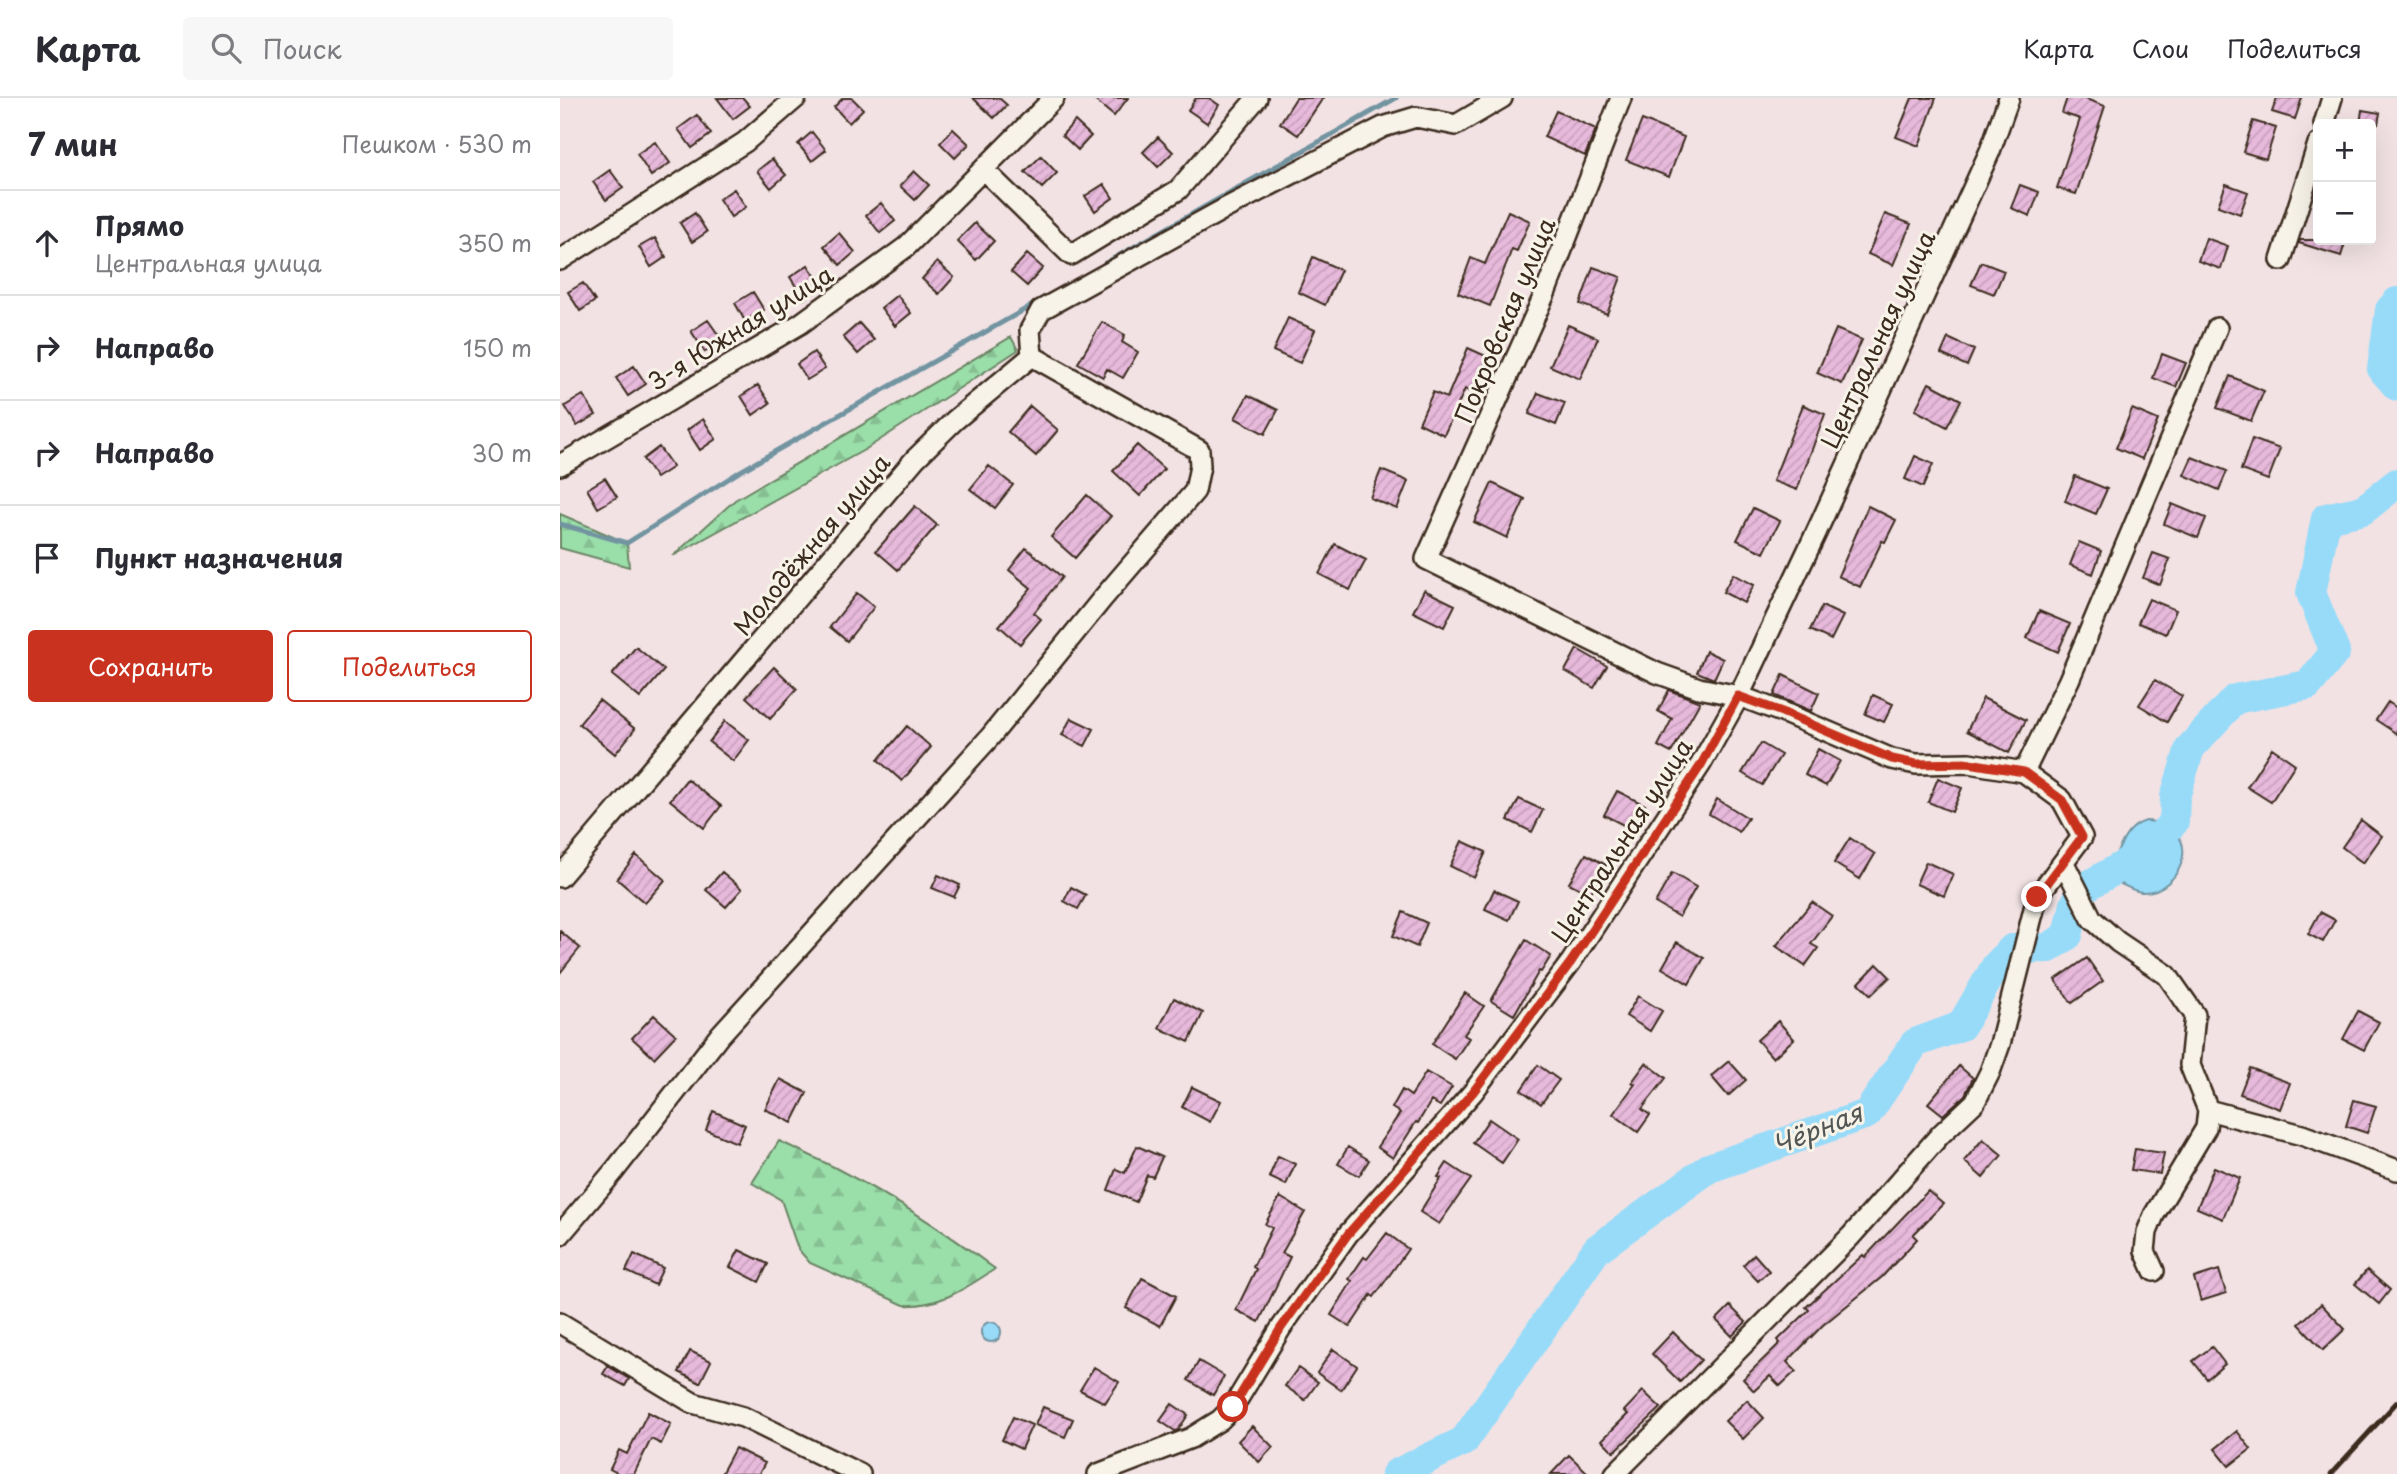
<!DOCTYPE html>
<html lang="ru">
<meta charset="utf-8">
<style>
body{margin:0;font-family:"Playpen Sans",sans-serif;background:#f7f7f7;color:#2b2b33}
.controls{position:absolute;right:21px;top:21px;display:grid;overflow:hidden;border-radius:7px;box-shadow:0 7px 28px #0002}
.controls button{width:63px;height:63px;display:grid;place-items:center;padding:0;border:0;border-bottom:2px solid #e1e1e2;background:#fff;color:#2b2b33;font:35px sans-serif}
.stop{position:absolute;width:21px;height:21px;margin:-16px;border:5px solid #c8321e;border-radius:50%;background:#fff}
.stop.end{background:#c8321e;border-color:#fff;box-shadow:0 2px 7px #0008}
.list{margin:0;padding:0;list-style:none}
h2{display:flex;justify-content:space-between;align-items:center;height:91px;margin:0;padding:0 28px;font-size:30px}
h2 small{font-size:23px;font-weight:400;color:#7c7c81}
.list li{display:grid;grid-template-columns:46px 1fr auto;gap:21px;align-items:center;box-sizing:border-box;height:105px;padding:0 28px;border-top:2px solid #e1e1e2}
.list b{display:block;font-size:26px;white-space:nowrap}
.list p{margin:0;font-size:23px;white-space:nowrap;color:#7c7c81}
.list em{font-size:23px;font-style:normal;color:#7c7c81}
.actions{display:flex;gap:14px;padding:21px 28px}
.actions a{flex:1;padding:16px 0;border:2px solid #c8321e;border-radius:7px;text-align:center;font-size:24px;color:#c8321e}
.actions .main{background:#c8321e;color:#fff}
.icon{flex:none;width:38px;height:38px;fill:none;stroke:currentColor;stroke-width:2;stroke-linecap:round;stroke-linejoin:round}
.map{position:relative;flex:none;width:1837px;height:1376px;overflow:hidden}
header{display:flex;align-items:center;gap:42px;box-sizing:border-box;height:98px;padding:0 35px;background:#fff;border-bottom:2px solid #e1e1e2}
header strong{font-size:33px}
nav{display:flex;gap:38px;margin-inline-start:auto;font-size:24px}
.search{width:490px;height:63px;background:#f7f7f7;display:flex;align-items:center;gap:18px;box-sizing:border-box;padding:0 24px;border-radius:7px;color:#7c7c81;font-size:26px}
main{display:flex}
aside{flex:1;background:#fff}
.map>svg:first-child{display:block}
</style>
<header>
<strong>Карта</strong>
<div class="search"><svg class="icon" aria-label="search" viewBox="0 0 24 24"><circle cx="10" cy="10" r="6"/><path d="M15 15l6 6"/></svg>Поиск</div>
<nav><a>Карта</a><a>Слои</a><a>Поделиться</a></nav>
</header>
<main>
<aside>
<h2>7 мин<small>Пешком · 530 m</small></h2>
<ul class="list">
<li><svg class="icon" aria-label="ahead" viewBox="0 0 24 24"><path d="M12 20V5M6 11l6-6 6 6"/></svg><div><b>Прямо</b><p>Центральная улица</p></div><em>350 m</em></li>
<li><svg class="icon" aria-label="right" viewBox="0 0 24 24"><path d="M7 20v-9h11M14 6l5 5-5 5"/></svg><div><b>Направо</b></div><em>150 m</em></li>
<li><svg class="icon" aria-label="right" viewBox="0 0 24 24"><path d="M7 20v-9h11M14 6l5 5-5 5"/></svg><div><b>Направо</b></div><em>30 m</em></li>
<li><svg class="icon" aria-label="arrive" viewBox="0 0 24 24"><path d="M6 21V4h12l-3 4 3 4H6"/></svg><div><b>Пункт назначения</b></div></li>
</ul>
<div class="actions"><a class="main">Сохранить</a><a>Поделиться</a></div>
</aside>
<div class="map">
<svg width="1837" height="1376" viewBox="0 0 1837 1376">
<defs>
<pattern id="forest-firs" width="22" height="20" patternUnits="userSpaceOnUse" patternTransform="scale(1.75)"><rect width="22" height="20" fill="#9adeaa"/><path d="M5 1l3.5 6h-7zM16 11l3.5 6h-7z" fill="#86bf92"/></pattern>
<pattern id="building-hatch" width="6" height="6" patternUnits="userSpaceOnUse" patternTransform="scale(1.75)"><rect width="6" height="6" fill="#e7b9db"/><path d="M-1 1l2-2M0 6l6-6M5 7l2-2" fill="none" stroke="#c79fbc"/></pattern>
</defs>
<rect width="100%" height="100%" fill="#f2e2e4"/>
<filter id="ink" filterUnits="userSpaceOnUse"><feTurbulence type="fractalNoise" baseFrequency=".0143" numOctaves="2"/><feDisplacementMap in="SourceGraphic" scale="14" xChannelSelector="R" yChannelSelector="G"/><feConvolveMatrix kernelMatrix="1 2 1 2 8 2 1 2 1" color-interpolation-filters="sRGB"/></filter>
<g filter="url(#ink)">
<path fill="url(#forest-firs)" stroke="#6a8464" stroke-width="2" d="M451,239L458,252L306,351L113,458L175,402Z
M0,416L67,445L69,469L0,450Z
M219,1043C296,1077 369,1120 435,1171C407,1189 380,1209 344,1207L250,1165L238,1151L221,1102L192,1085Z"/>
<path fill="#97dbf9" stroke="#7294a1" stroke-width="2" d="M1586,723C1647,727 1624,795 1582,794C1576,794 1567,789 1561,786L1553,763C1561,747 1567,728 1586,723Z
M421 1234a10 10 0 1 1 20 0a10 10 0 1 1-20 0Z"/>
<g fill="none" stroke-linecap="round" stroke-linejoin="round">
<path stroke="#7294a1" stroke-width="5" d="M544,166L836,0
M0,426L67,445L179,374L478,204"/>
<path stroke="#97dbf9" stroke-width="30" d="M1837,204L1830,212L1822,271L1837,288
M836,1376L904,1343L1037,1151L1149,1070L1307,1016L1355,945L1401,928L1436,868L1452,851L1489,850L1508,837L1515,806L1522,791L1581,757L1614,724L1615,699L1630,650L1675,601L1748,587L1775,554L1751,495L1766,420L1803,412L1837,385"/>
</g>
<path fill="url(#building-hatch)" stroke="#3b2a1e" stroke-width="2" d="M157,0H183L190,8L173,21Z
M283,0H292L303,11L289,25L274,9Z
M413,0H439L447,7L434,20Z
M532,0H568L554,18Z
M636,0H649L659,7L647,25L628,12Z
M736,0H763L738,37L720,25Z
M1352,0H1376L1359,48L1336,39Z
M1507,0H1523L1545,8L1516,96L1497,90L1520,21L1502,15Z
M1717,0H1742L1735,21L1712,14Z
M1802,12L1820,15L1818,26H1800Z
M996,13L1036,31L1025,58L984,39Z
M137,17L151,36L132,50L118,31Z
M1082,22L1124,39L1109,79L1066,62Z
M515,23L531,38L518,52L502,37Z
M1693,23L1716,30L1706,61L1683,54Z
M393,31L409,46L395,60L380,45Z
M252,34L266,52L252,63L238,46Z
M598,39L613,54L598,69L583,54Z
M95,44L110,65L91,78L77,56Z
M481,58L497,75L482,90L465,74Z
M212,61L226,77L211,90L197,73Z
M50,72L63,90L46,102L33,84Z
M354,73L369,87L355,102L340,88Z
M544,86L553,100L535,113L525,98Z
M1666,86L1688,94L1680,116L1658,108Z
M1460,87L1479,94L1470,118L1451,110Z
M174,91L186,109L171,119L159,101Z
M321,105L335,123L320,135L306,117Z
M948,113L970,123L957,153L952,151L930,208L898,195L911,160L925,166Z
M135,115L147,134L132,144L120,125Z
M1325,116L1351,126L1333,167L1308,156Z
M415,125L434,143L416,162L397,143Z
M279,135L295,154L280,167L264,148Z
M95,140L106,159L91,169L79,149Z
M1646,140L1668,148L1661,171L1638,163Z
M1740,142H1786L1781,158L1739,145Z
M467,156L483,170L467,188L451,174Z
M753,159L781,172L765,207L738,194Z
M377,164L394,179L379,196L362,181Z
M1421,164L1444,173L1434,196L1411,187Z
M248,167L262,188L244,201L230,179Z
M1033,169L1061,179L1047,216L1020,206Z
M23,185L35,203L20,213L8,194Z
M193,194L204,212L185,223L175,205Z
M337,197L351,215L335,228L321,210Z
M728,220L755,232L740,265L713,253Z
M148,222L162,242L145,254L131,233Z
M542,224L565,237L562,244L578,254L563,280L547,271L543,279L518,265Z
M299,225L314,242L298,256L283,239Z
M1008,227L1038,240L1020,281L990,268Z
M1276,231L1302,242L1282,286L1257,275Z
M1388,240L1414,252L1407,268L1381,256Z
M908,250L928,259L913,295L905,291L884,337L859,325L873,294L887,300Z
M254,254L265,271L247,282L237,266Z
M1602,256L1626,265L1616,289L1593,280Z
M74,268L86,286L68,298L56,280Z
M1670,278L1704,293L1691,323L1657,310Z
M1369,285L1401,302L1387,329L1355,312Z
M198,287L210,305L193,317L181,298Z
M978,295L1005,305L996,327L969,316Z
M23,297L36,317L17,328L5,308Z
M688,297L718,312L705,336L675,320Z
M1243,307L1265,316L1237,392L1213,383Z
M470,308L498,332L476,358L448,334Z
M1572,311L1598,322L1582,361L1556,350Z
M143,321L156,341L140,352L127,332Z
M1692,341L1720,351L1708,382L1681,372Z
M577,347L604,371L580,398L553,373Z
M99,349L113,369L96,380L83,361Z
M1355,358L1373,366L1363,389L1345,381Z
M1632,359L1667,373L1659,392L1624,377Z
M429,368L453,387L435,410L410,391Z
M821,372L848,383L837,411L810,400Z
M1515,378L1547,391L1536,416L1505,403Z
M45,380L57,399L38,410L27,391Z
M932,385L965,401L947,440L914,424Z
M527,397L551,418L515,460L491,439Z
M1612,406L1646,420L1638,440L1604,426Z
M355,408L377,427L338,472L316,453Z
M1308,408L1336,422L1325,444L1322,443L1300,489L1278,478Z
M1193,410L1220,423L1204,455L1177,442Z
M1519,444L1541,453L1533,476L1510,467Z
M775,446L806,462L790,492L759,476Z
M466,450L502,479L474,515L481,521L460,546L439,528L471,490L449,472Z
M1593,455L1610,461L1600,487L1583,480Z
M1173,476L1194,487L1184,505L1163,494Z
M864,492L895,507L884,529L853,514Z
M297,495L314,509L287,543L270,529Z
M1589,501L1616,512L1606,536L1578,525Z
M1262,508L1283,518L1271,542L1250,532Z
M1479,513L1510,526L1498,554L1467,540Z
M76,549L104,572L80,600L52,577Z
M1017,551L1047,568L1034,590L1005,573Z
M1146,553L1163,561L1154,581L1137,574Z
M214,569L237,591L210,621L186,599Z
M1223,577L1259,595L1251,613L1214,597Z
M1595,582L1622,598L1607,624L1579,607Z
M1109,592L1140,604L1111,655L1098,648L1112,621L1098,613Z
M1313,597L1333,606L1324,624L1305,616Z
M1423,600L1466,622L1449,655L1407,633Z
M39,602L75,631L55,656L19,626Z
M1828,604L1837,610V636L1816,622Z
M511,620L534,631L525,648L502,637Z
M165,623L189,642L173,663L149,644Z
M347,628L371,649L342,683L318,662Z
M1201,645L1221,657L1202,687L1182,675Z
M1712,650L1735,666L1711,704L1687,689Z
M1258,651L1280,663L1266,688L1245,677Z
M1378,680L1402,690L1392,714L1368,704Z
M127,681L161,708L144,730L110,702Z
M1057,693L1085,707L1073,732L1044,717Z
M959,701L983,712L972,734L948,722Z
M1157,701L1188,720L1179,734L1149,716Z
M1801,722L1822,738L1803,765L1782,749Z
M1290,740L1315,756L1300,781L1274,765Z
M902,743L926,754L914,780L890,768Z
M1026,756L1046,767L1030,796L1009,785Z
M76,757L105,782L85,805L57,781Z
M1366,764L1393,776L1384,798L1356,786Z
M162,774L182,791L166,809L146,792Z
M1112,775L1136,789L1119,819L1095,805Z
M378,777L400,787L394,799L372,790Z
M511,789L526,797L518,811L504,803Z
M934,792L958,803L949,822L925,811Z
M1252,804L1272,818L1251,846L1258,850L1245,868L1216,848Z
M843,814L867,825L857,849L833,838Z
M1760,814L1775,822L1763,844L1748,836Z
M0,833L20,850L0,875Z
M966,842L991,858L981,874L979,873L954,917L931,903Z
M1117,844L1144,860L1129,886L1102,870Z
M1527,860L1543,883L1512,905L1495,882Z
M1317,866L1330,879L1311,897L1299,885Z
M905,895L924,908L904,937L909,940L895,961L872,946Z
M1078,898L1102,913L1090,933L1066,918Z
M614,900L643,915L629,944L599,930Z
M1798,913L1819,924L1804,952L1783,941Z
M94,917L116,937L94,960L72,940Z
M1218,923L1234,941L1213,960L1197,942Z
M1169,963L1186,982L1168,998L1151,978Z
M1086,965L1106,980L1082,1011L1090,1017L1078,1034L1053,1016L1075,986L1072,984Z
M978,967L999,982L981,1006L961,992Z
M1399,968L1413,980L1405,997L1383,1017L1368,1005Z
M1690,970L1730,985L1720,1011L1680,996Z
M866,974L892,989L880,1008L871,1003L858,1025L856,1024L833,1060L817,1049L840,1015L832,1010L842,992L851,998Z
M220,981L247,995L232,1025L205,1011Z
M632,989L661,1003L650,1024L622,1009Z
M1794,1002L1816,1008L1807,1035L1786,1028Z
M153,1013L185,1027L177,1045L146,1032Z
M929,1021L958,1041L942,1065L913,1045Z
M1423,1041L1442,1057L1423,1080L1404,1063Z
M577,1048L602,1059L593,1079L587,1077L576,1104L548,1092L556,1071L565,1075Z
M788,1049L809,1062L799,1078L778,1066Z
M1575,1051L1604,1055L1600,1076L1571,1072Z
M718,1058L735,1066L726,1087L709,1079Z
M887,1065L911,1081L879,1126L860,1114L881,1080L878,1079Z
M1654,1069L1680,1080L1663,1121L1637,1110Z
M1368,1093L1383,1106L1353,1137L1357,1141L1322,1179L1263,1227L1227,1264L1236,1273L1220,1288L1210,1278L1194,1293L1183,1281L1220,1245L1218,1242L1249,1212L1246,1209L1303,1157L1305,1159Z
M720,1099L745,1114L722,1155L730,1159L699,1224L676,1212L696,1171L693,1169L712,1130L705,1126Z
M827,1135L848,1151L814,1199L811,1197L790,1229L771,1217L792,1183L789,1181L804,1159L807,1161Z
M179,1152L208,1166L199,1184L170,1169Z
M74,1156L103,1170L95,1187L66,1173Z
M1194,1156L1209,1173L1198,1183L1183,1167Z
M1659,1172L1666,1195L1641,1203L1634,1180Z
M1807,1172L1830,1192L1819,1206L1795,1186Z
M582,1180L616,1198L600,1228L566,1210Z
M1761,1206L1785,1231L1763,1252L1739,1226Z
M1170,1208L1186,1224L1172,1238L1156,1222Z
M1113,1234L1141,1262L1120,1284L1092,1256Z
M1652,1249L1665,1266L1647,1281L1633,1263Z
M773,1251L797,1268L781,1292L757,1275Z
M130,1253L151,1263L140,1285L119,1274Z
M639,1263L664,1278L653,1297L628,1282Z
M48,1268L69,1281L65,1288L43,1276Z
M534,1269L559,1284L545,1305L520,1292Z
M738,1270L758,1284L745,1302L725,1288Z
M1083,1293L1101,1310L1054,1354L1042,1342L1068,1316L1064,1313Z
M1187,1302L1204,1320L1183,1341L1165,1323Z
M612,1306L628,1317L618,1332L615,1333L600,1323Z
M483,1309L513,1321L505,1339L475,1327Z
M88,1314L111,1326L101,1346L91,1341L74,1376H59L50,1371L59,1352L67,1356Z
M453,1319L472,1327L461,1351L442,1342Z
M692,1328L713,1349L699,1364L678,1343Z
M1677,1333L1691,1351L1669,1368L1655,1351Z
M175,1350L205,1365L199,1376H161Z
M1009,1357L1029,1376H991Z"/>
<g fill="none" stroke-linecap="round" stroke-linejoin="round">
<defs>
<path id="minor" d="M1764,26L1772,0
M424,72L511,157L618,92L697,0
M0,162L185,44L236,0
M1721,162L1758,46
M472,258L470,232L481,212L664,111L823,29L856,19L896,27L942,0
M0,367L240,226L346,149L494,0
M1464,674L1509,582L1657,230
M1504,765L1532,821L1558,844L1607,877L1635,917L1630,967L1648,1012L1646,1030L1594,1117L1587,1134L1585,1153L1594,1173
M0,779L355,361L395,322L472,258L639,352L640,368L635,393L543,500L430,639L160,937L55,1072L0,1137
M1648,1012L1742,1037L1837,1072
M0,1225L133,1305L183,1319L300,1376
M538,1376L631,1340L660,1322L673,1309L721,1230L788,1136L913,994L1011,864L1141,666L1179,598L1256,435L1430,53L1449,0
M1055,1376L1291,1138L1381,1036L1415,1004L1430,974L1440,946L1477,799L1522,739L1502,702L1464,674L1409,665L1356,666L1332,661L1222,614L1179,598L1139,590L1097,575L866,461L986,193L1061,0"/>
</defs>
<use href="#minor" stroke="#3b2a1e" stroke-width="24"/>
<use href="#minor" stroke="#f7f3e8" stroke-width="19"/>
<path stroke="#3b2a1e" stroke-width="5" d="M1771,1376L1837,1304"/>
</g>
</g>
<g fill="none" stroke-linecap="round" stroke-linejoin="round" filter="url(#ink)">
<path stroke="#c8321e" stroke-width="9" d="M673,1309L721,1230L788,1136L913,994L1011,864L1141,667L1178,598L1222,614L1332,661L1356,666L1409,665L1464,674L1502,702L1522,739L1477,799"/>
</g>
<g text-anchor="middle" dominant-baseline="central" stroke-width="6" stroke-linejoin="round" paint-order="stroke">
<g font-size="24" fill="#3b2a1e" stroke="#f7f3e8">
<text transform="translate(944 222) rotate(-67)">Покровская улица</text>
<text transform="translate(180 229) rotate(-32)">3-я Южная улица</text>
<text transform="translate(1317 241) rotate(-65)">Центральная улица</text>
<text transform="translate(251 446) rotate(-50)">Молодёжная улица</text>
<text transform="translate(1061 742) rotate(-57)">Центральная улица</text>
</g>
<g font-size="26" font-style="italic" fill="#525655" stroke="#f7f3e8">
<text transform="translate(1257 1030) rotate(-22)">Чёрная</text>
</g>
</g>
</svg>
<div class="controls">
<button>+</button>
<button>−</button>
</div>
<div class="stop" style="left:673px;top:1309px"></div>
<div class="stop end" style="left:1477px;top:799px"></div>
</div>
</main>
